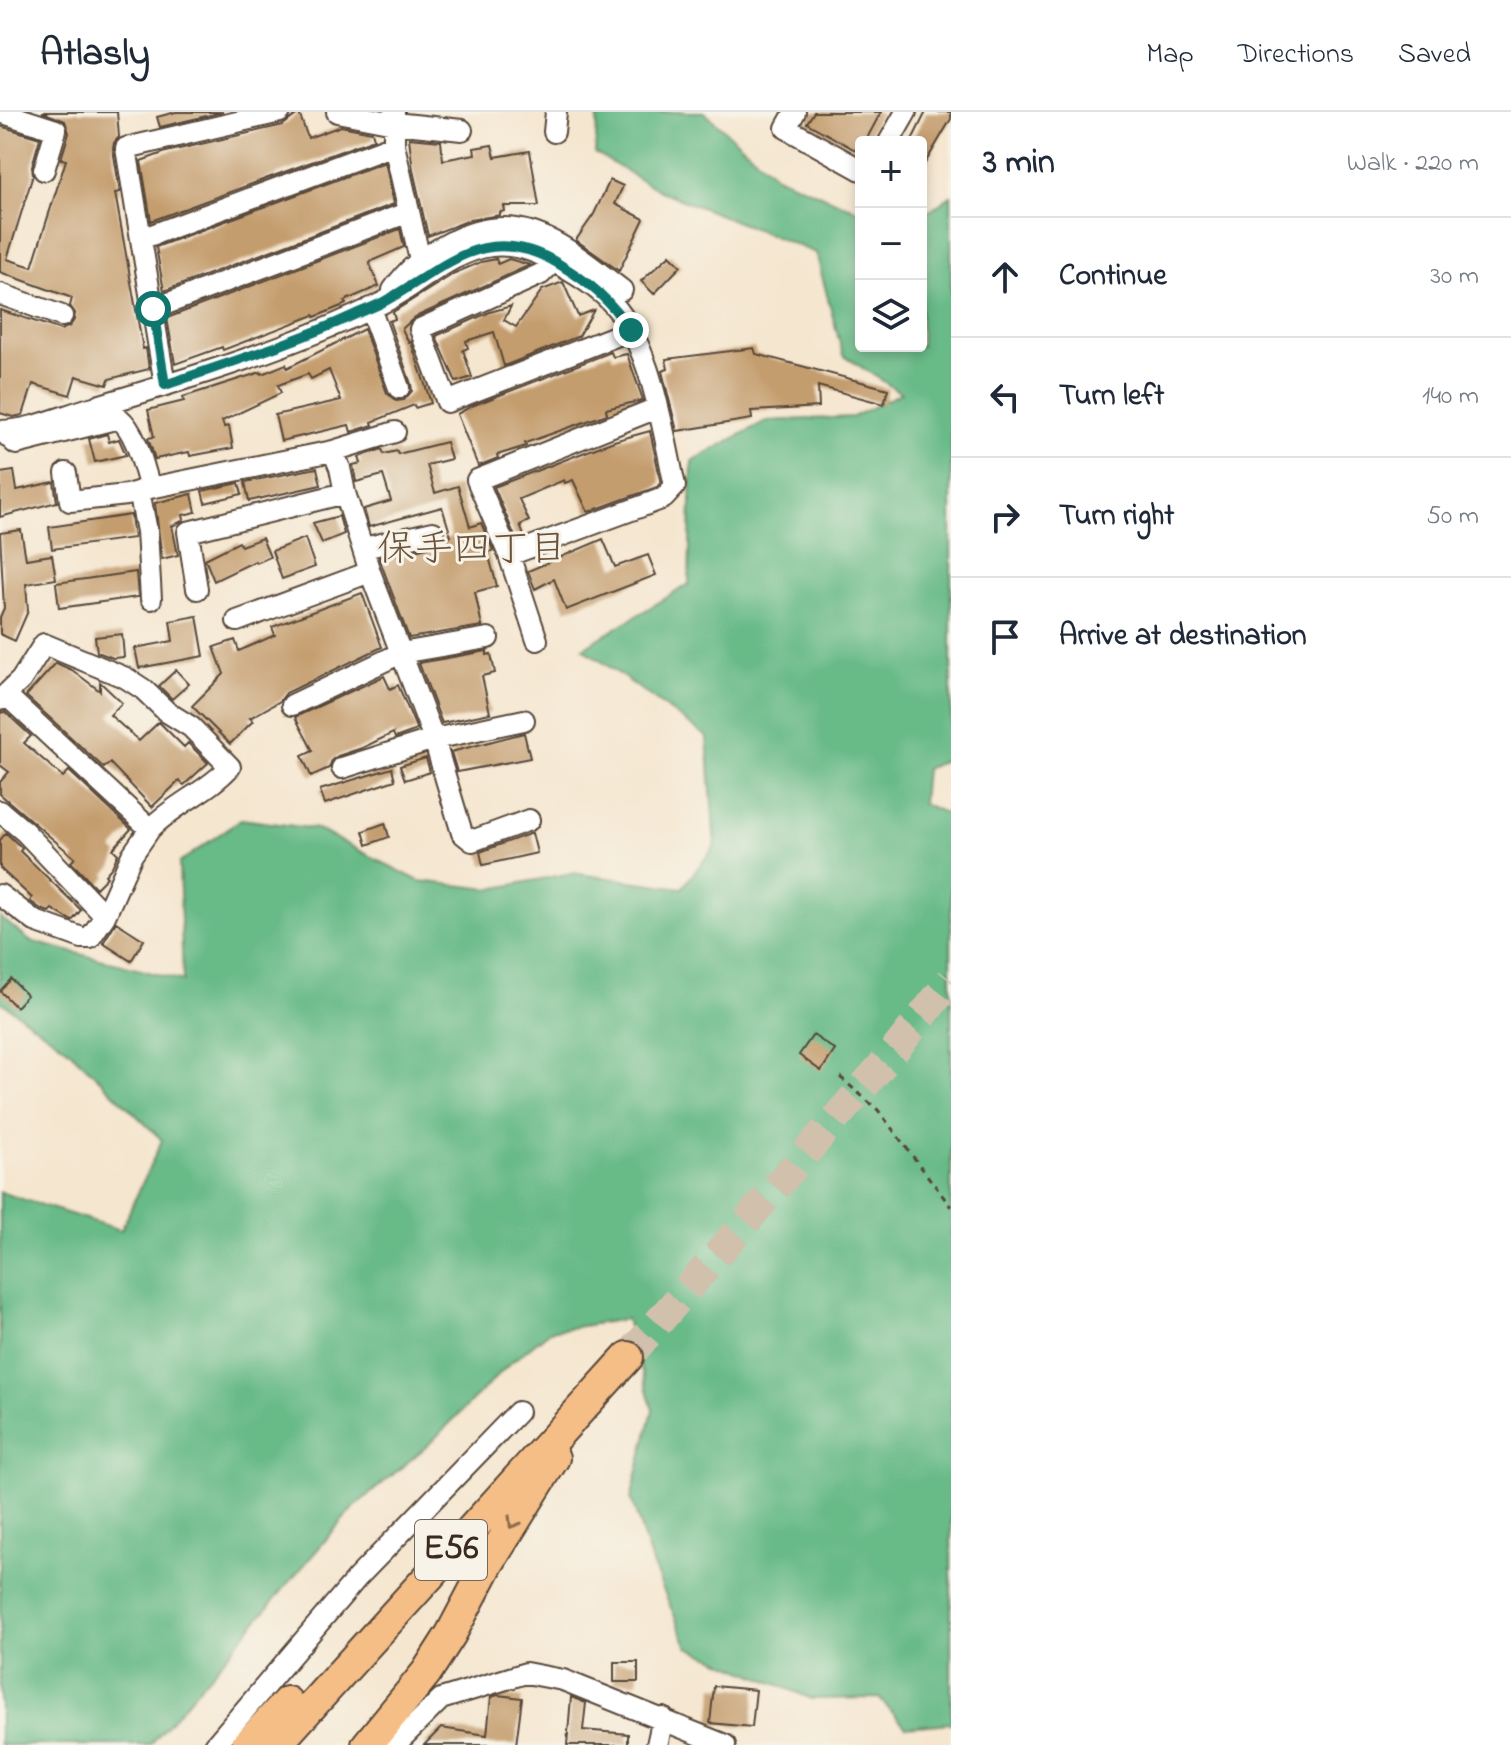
<!DOCTYPE html>
<meta charset="utf-8">
<style>
body{margin:0;font-family:"Indie Flower","Klee One",sans-serif;background:#f2f2f3;color:#1f2937}
.controls{position:absolute;right:24px;top:24px;display:grid;overflow:hidden;border-radius:8px;box-shadow:0 4px 12px #0003}
.controls button{width:72px;height:72px;display:grid;place-items:center;padding:0;border:0;border-bottom:2px solid #e0e1e3;background:#fff;color:#1f2937;font:40px sans-serif}
.stop{position:absolute;width:24px;height:24px;margin:-18px;border:6px solid #0f766e;border-radius:50%;background:#fff}
.stop.end{background:#0f766e;border-color:#fff;box-shadow:0 2px 8px #0008}
.list{margin:0;padding:0;list-style:none}
h2{display:flex;justify-content:space-between;align-items:center;height:104px;margin:0;padding:0 32px;font-size:34px}
h2 small{font-size:26px;font-weight:400;color:#747a83}
.list li{display:grid;grid-template-columns:52px 1fr auto;gap:24px;align-items:center;box-sizing:border-box;height:120px;padding:0 32px;border-top:2px solid #e0e1e3}
.list b{display:block;font-size:30px;white-space:nowrap}
.list em{font-size:26px;font-style:normal;color:#747a83}
.icon{flex:none;width:44px;height:44px;fill:none;stroke:currentColor;stroke-width:2;stroke-linecap:round;stroke-linejoin:round}
.map{position:relative;flex:none;width:951px;height:1633px;overflow:hidden}
header{display:flex;align-items:center;gap:48px;box-sizing:border-box;height:112px;padding:0 40px;background:#fff;border-bottom:2px solid #e0e1e3}
header strong{font-size:38px}
nav{display:flex;gap:44px;margin-inline-start:auto;font-size:28px}
main{display:flex}
aside{flex:1;background:#fff}
.map>svg:first-child{display:block}
</style>
<header>
<strong>Atlasly</strong>
<nav><a>Map</a><a>Directions</a><a>Saved</a></nav>
</header>
<main>
<div class="map">
<svg width="951" height="1633" viewBox="0 0 951 1633">
<rect width="100%" height="100%" fill="#f7f3e8"/>
<filter id="ink" filterUnits="userSpaceOnUse"><feTurbulence type="fractalNoise" baseFrequency=".0125" numOctaves="2"/><feDisplacementMap in="SourceGraphic" scale="16" xChannelSelector="R" yChannelSelector="G"/><feConvolveMatrix kernelMatrix="1 2 1 2 8 2 1 2 1" color-interpolation-filters="sRGB"/></filter>
<filter id="wash" filterUnits="userSpaceOnUse"><feTurbulence type="fractalNoise" baseFrequency=".006" numOctaves="4" result="noise"/><feDisplacementMap in="SourceGraphic" scale="32" xChannelSelector="R" yChannelSelector="G"/><feGaussianBlur stdDeviation="1.8" result="paint"/><feColorMatrix in="noise" values="0 0 0 0 0 0 0 0 0 0 0 0 0 0 0 0 0 1.4 0 .05"/><feComposite in="paint" operator="in"/></filter>
<g filter="url(#wash)">
<rect width="100%" height="100%" fill="#f5e6cf"/>
<path fill="#68ba87" stroke="#527252" stroke-width="2" d="M598,0H704L776,64L861,100V234H921V105L951,84V646L925,657L922,691L948,703L951,702V1611L906,1615L879,1586L812,1587L688,1535L653,1454L631,1386L653,1298L626,1207L550,1219L508,1253L427,1334L353,1396L150,1633H0V1080L121,1118L162,1028L68,937L0,889V805L30,829L183,869L179,751L241,707L317,717L419,769L491,777L572,761L682,776L715,734L707,625L583,536L689,472L692,349L766,309L853,305L901,281L843,243L816,141L660,79L595,41Z"/>
<g id="blocks">
<path fill="#c49d6e" d="M42,0H117L119,25L114,31L113,37L120,80L115,81L143,237L146,236L149,257L109,267L107,273L76,264L70,283L33,272L23,303L13,305L0,301V198L61,218L70,214L74,208L75,201L70,194L72,186L0,160V14L40,26L32,54L33,63L7,147L32,155L66,48L61,47L69,21L65,9Z
M176,0H223L160,15L157,5Z
M814,0H881L865,30H861L859,40L807,11Z
M926,0H951V7L921,58V30H911Z
M299,1L308,26L341,14L372,20L374,27L151,109L141,49L166,40L283,13Z
M409,26L441,29L443,48L475,42L474,36L492,33L495,45L530,39L539,94H504L505,99L500,100V103L470,108L428,124L413,58Z
M385,50L394,92L164,179L156,135Z
M610,68L623,74L615,92L644,107L619,159L576,128L594,102Z
M400,117L404,135L369,150L379,174L344,189L346,192L315,205L314,203L223,238L222,235L175,252L167,206Z
M670,143L681,154L654,182L641,169Z
M496,147L498,152L509,147L530,153L415,205L402,217L409,231L411,230L431,291L415,296L414,293L372,310L373,313L351,320L349,313L281,329L275,303L341,288L329,258L311,267L308,262L278,273L281,281L222,309L224,315L229,314L233,336L190,344L189,340L155,347L148,326L154,325L148,298L184,289L183,285L261,260L262,262L286,252L287,256L364,217L387,281L396,289L404,288L412,279L411,272L389,209L395,207L393,200L455,161L481,150Z
M563,170L578,204L594,198L579,224L504,254L494,220L466,229L468,236L463,238L472,265L456,270L436,224L490,200L511,194L504,208L516,215L542,178Z
M754,236L756,242L888,277L884,292L818,274L819,295L751,299L752,307L677,319L662,259L668,257L666,247Z
M611,240L613,245L627,242L643,288L606,297L607,302L525,331L526,334L497,343L498,346L478,354L457,302L472,294Z
M650,319L661,370L657,375L588,400L573,368L565,371L564,368L519,387L529,409L520,413L524,424L516,427L494,375L614,329Z
M107,322L109,330L119,327L126,343L95,350L89,327Z
M446,330L451,347L427,353L435,381L458,374L470,415L481,411L493,438L488,441L497,474L475,480L482,514L409,526L379,446L436,433L451,424L442,395L369,415L364,397L391,389L383,363L356,370L353,353L361,351L359,345L382,337L384,342L397,339L398,342Z
M317,356L321,373L249,389L245,370Z
M14,359L17,378L54,370L57,390L0,405V361Z
M239,371L242,382L205,391L202,379Z
M192,382L196,400L183,403L184,408L172,414L178,443L162,447L155,391Z
M131,403L134,426L52,437L49,415Z
M339,404L344,422L322,431L313,411Z
M21,418L26,447L52,443L56,467L26,472L28,499L15,529L0,522V505L4,496L0,421Z
M262,426L270,445L256,451L255,449L214,469L205,447L239,430L241,434Z
M305,426L315,455L282,467L272,439Z
M603,427L615,455L648,443L656,463L566,498L554,467L535,477L528,459Z
M136,460L138,485L59,496L56,471Z
M362,481L382,535L286,581L280,589L250,606L253,609L230,632L192,594L224,562L214,535L235,528L239,539L275,523L272,515Z
M197,504L204,544L139,556L135,536L173,529L170,509Z
M122,522L124,545L113,546L97,540L95,525Z
M487,539V543L491,542L495,561L482,564L490,601L442,611L419,551Z
M56,551L72,558L100,579V570L122,591L110,603L139,629L159,610L184,635L188,631L208,651L184,673L179,669L152,695L110,651L104,656L26,584Z
M176,558L189,572L172,587L159,574Z
M384,564L390,577L398,573L417,618L395,626L393,621L362,636L338,644L332,648L329,656L311,664L302,644L313,639L295,605Z
M5,600L31,624L24,631L63,665L69,659L131,717L113,737L118,742L112,755L105,763L107,765L96,776L71,750L75,746L0,682V670L9,660L0,653V601Z
M524,621L530,646L457,660L451,640Z
M426,646L430,660L405,668L400,654Z
M392,656L395,668L325,692L320,678Z
M385,711L389,725L367,733L363,719Z
M6,721L22,736L20,739L81,798L72,809L52,797L49,800L41,797L30,789L32,786L0,756V728Z
M532,721L537,741L483,753L480,740Z
M116,810L144,828L131,849L103,831Z
M11,867L27,883L16,895L0,879Z
M813,923L835,938L821,959L799,943Z
M614,1550H638V1570H614Z
M714,1574L756,1578L752,1615L710,1611Z
M498,1583L522,1586L516,1633H424L441,1616L487,1623L491,1585Z
M571,1585L586,1591L583,1618L628,1622V1633H567Z"/>
</g>
</g>
<g filter="url(#ink)">
<use href="#blocks" fill-opacity="0" stroke="#574639" stroke-width="2"/>
<g fill="none" stroke-linecap="round" stroke-linejoin="round">
<path stroke="#d0c0ac" stroke-width="30" stroke-dasharray="30 15" stroke-linecap="butt" d="M628,1245L890,944L951,868"/>
<defs>
<path id="minor" d="M0,0L56,18L44,58
M337,0L394,11L462,18
M394,0V33L420,148
M795,0L786,16L861,58
M554,20L556,0
M889,30L906,0
M141,127L394,33
M554,149L541,162L420,217L447,290L631,218
M393,178C410,154 423,145 449,131C522,92 566,136 622,178
M0,182L62,204
M370,196L399,276
M153,197L409,100
M165,273L126,36L280,0
M0,319C31,319 64,303 94,295C190,266 294,235 384,190C420,172 450,140 491,134C519,131 542,142 565,156C579,164 593,173 605,184C651,226 662,315 675,374L664,386L509,443
M3,320L16,332L119,306C137,321 143,354 150,376L333,339L395,320
M333,339L340,356L345,381L370,460L434,627L462,721L472,729L529,708
M66,361L70,389L127,383L150,376
M139,379L147,419L151,487
M364,436L433,420
M197,477L188,420L345,381
M237,509L370,460
M537,528L509,443L477,368L657,296
M6,583L150,717L132,743L105,804
M0,588L21,568L44,532L126,566L143,577L167,600L191,615L230,655C207,680 174,692 150,717
M292,593L401,541L488,526
M342,656L434,627L524,608
M0,699L25,720L105,804L90,826H82L35,809L0,783
M215,1633L357,1466L518,1300
M395,1633L441,1587L526,1561L563,1568L725,1633
M657,1633L663,1606"/>
<path id="highway" d="M247,1633L287,1590
M276,1633L628,1245
M367,1633L426,1561L451,1522L488,1452L554,1346"/>
</defs>
<use href="#minor" stroke="#574639" stroke-width="24"/>
<use href="#highway" stroke="#574639" stroke-width="34"/>
<path stroke="#574639" stroke-width="3" stroke-dasharray="6 6" stroke-linecap="butt" d="M840,965L878,998L951,1095"/>
<use href="#minor" stroke="#fff" stroke-width="20"/>
<use href="#highway" stroke="#f6be87" stroke-width="30"/>
</g>
<defs><path id="oneway-chevron" d="M-2-3.5L2.5 0L-2 3.5" fill="none" stroke-width="1.6" stroke-linecap="round" stroke-linejoin="round" transform="scale(2)"/></defs>
<use stroke="#8f6d4d" href="#oneway-chevron" transform="translate(513 1411) rotate(121)"/>
</g>
<g fill="none" stroke-linecap="round" stroke-linejoin="round" filter="url(#ink)">
<path stroke="#0f766e" stroke-width="10" d="M153,197L165,273C228,251 293,231 354,203C365,198 377,194 387,188C448,153 487,109 559,152C593,173 607,186 631,218"/>
</g>
<g text-anchor="middle" dominant-baseline="central" stroke-width="6" stroke-linejoin="round" paint-order="stroke">
<rect fill="#f7f3e8" stroke="#73665b" stroke-width="2" x="415" y="1408" width="72" height="60" rx="6"/>
<g font-size="34" font-weight="bold" fill="#3b2a1e">
<text x="451" y="1438">E56</text>
</g>
<g font-size="38" fill="#6b523a" stroke="#f7f3e8">
<text x="472" y="439">保手四丁目</text>
</g>
</g>
</svg>
<div class="controls">
<button>+</button>
<button>−</button>
<button><svg class="icon" aria-label="layers" viewBox="0 0 24 24"><path d="M12 4l9 5-9 5-9-5zM3 14l9 5 9-5"/></svg></button>
</div>
<div class="stop" style="left:153px;top:197px"></div>
<div class="stop end" style="left:631px;top:218px"></div>
</div>
<aside>
<h2>3 min<small>Walk · 220 m</small></h2>
<ul class="list">
<li><svg class="icon" aria-label="ahead" viewBox="0 0 24 24"><path d="M12 20V5M6 11l6-6 6 6"/></svg><div><b>Continue</b></div><em>30 m</em></li>
<li><svg class="icon" aria-label="left" viewBox="0 0 24 24"><path d="M17 20v-9H6M10 6l-5 5 5 5"/></svg><div><b>Turn left</b></div><em>140 m</em></li>
<li><svg class="icon" aria-label="right" viewBox="0 0 24 24"><path d="M7 20v-9h11M14 6l5 5-5 5"/></svg><div><b>Turn right</b></div><em>50 m</em></li>
<li><svg class="icon" aria-label="arrive" viewBox="0 0 24 24"><path d="M6 21V4h12l-3 4 3 4H6"/></svg><div><b>Arrive at destination</b></div></li>
</ul>
</aside>
</main>
